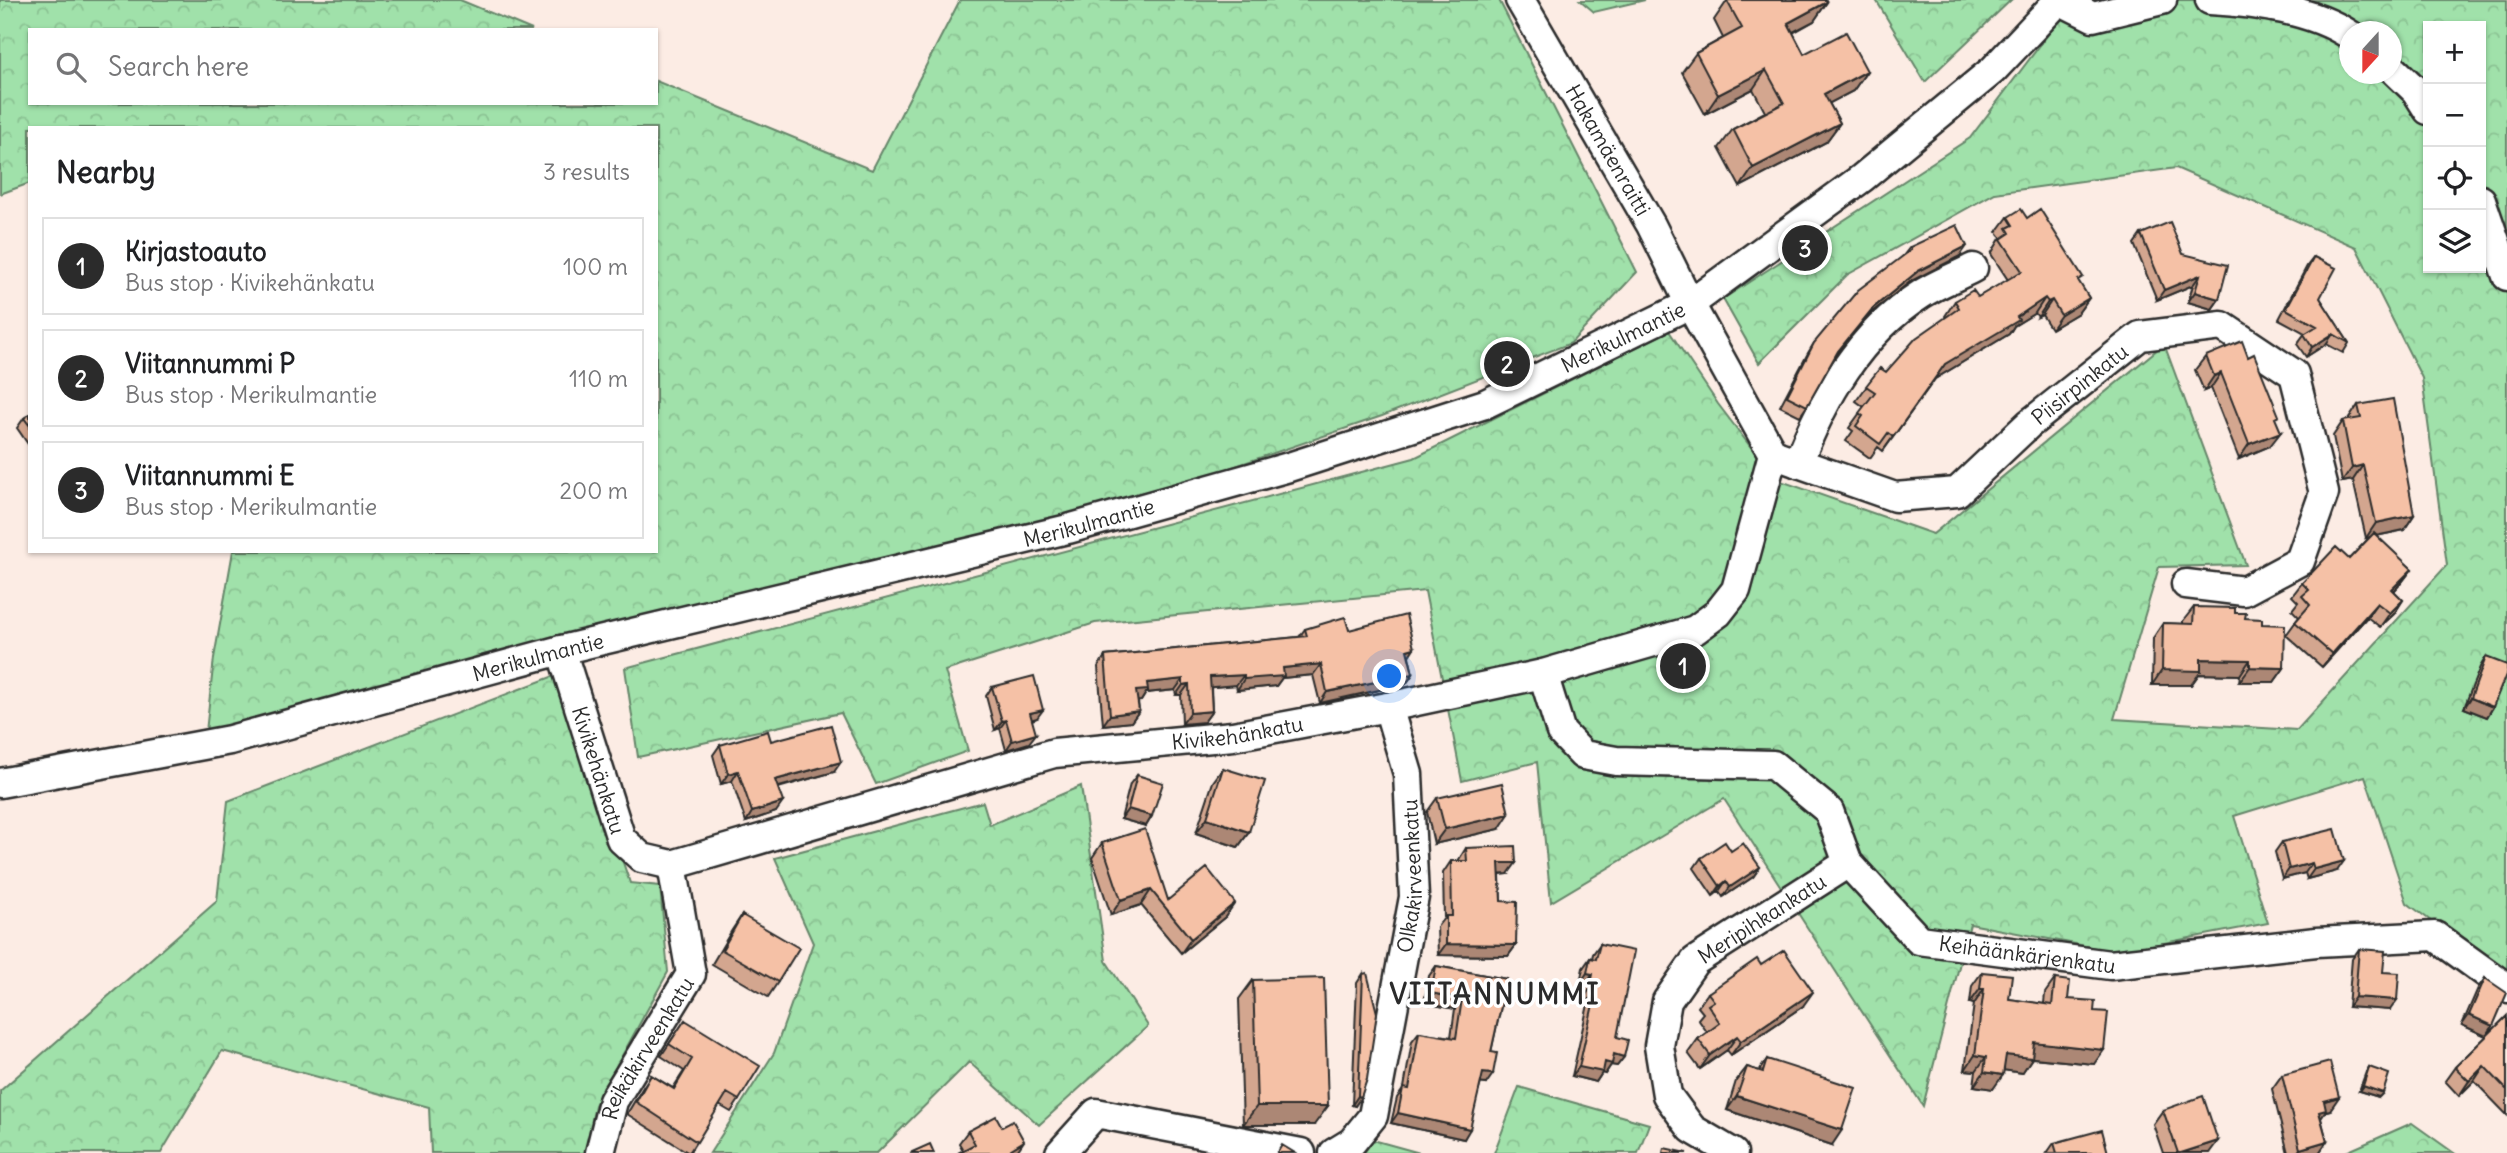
<!DOCTYPE html>
<meta charset="utf-8">
<style>
body{margin:0;font-family:Delius,sans-serif;background:#f2f2f2;color:#202124}
.controls{position:absolute;right:21px;top:21px;display:grid;overflow:hidden;border-radius:0px;box-shadow:0 2px 5px #0004}
.controls button{width:63px;height:63px;display:grid;place-items:center;padding:0;border:0;border-bottom:2px solid #e0e0e0;background:#fff;color:#202124;font:35px sans-serif}
.compass{position:absolute;left:2339px;top:21px;width:63px;height:63px;border-radius:50%;background:#fff;box-shadow:0 2px 5px #0004;rotate:201deg}
.you{position:absolute;left:1390px;top:677px;width:24px;height:24px;margin:-18px;border:5px solid #fff;border-radius:50%;background:#1a73e8;box-shadow:0 0 0 10px #1a73e833}
.badge{display:grid;place-items:center;width:46px;height:46px;border-radius:50%;background:#2b2b2b;color:#fff;font-size:23px;font-weight:700}
.pin{position:absolute;translate:-50% -50%;border:4px solid #fff;box-shadow:0 2px 7px #0006}
.list{margin:0;padding:0;list-style:none}
h2{display:flex;justify-content:space-between;align-items:center;height:91px;margin:0;padding:0 28px;font-size:30px}
h2 small{font-size:23px;font-weight:400;color:#757577}
.list li{display:grid;grid-template-columns:46px 1fr auto;gap:21px;align-items:center;box-sizing:border-box;height:98px;margin:0 14px 14px;padding:0 14px;border:2px solid #e0e0e0;border-radius:0px}
.list b{display:block;font-size:26px;white-space:nowrap}
.list p{margin:0;font-size:23px;white-space:nowrap;color:#757577}
.list em{font-size:23px;font-style:normal;color:#757577}
.icon{flex:none;width:38px;height:38px;fill:none;stroke:currentColor;stroke-width:2;stroke-linecap:round;stroke-linejoin:round}
.map{position:relative;flex:none;width:2507px;height:1153px;overflow:hidden}
.search{position:absolute;background:#fff;box-shadow:0 2px 5px #0004;left:28px;top:28px;width:630px;height:77px;display:flex;align-items:center;gap:18px;box-sizing:border-box;padding:0 24px;border-radius:0px;color:#757577;font-size:26px}
.panel{position:absolute;background:#fff;box-shadow:0 2px 5px #0004;left:28px;top:126px;width:630px;height:427px;border-radius:0px}
.map>svg:first-child{display:block}
</style>
<div class="map">
<svg width="2507" height="1153" viewBox="0 0 2507 1153">
<defs>
<pattern id="forest-crowns" width="20" height="18" patternUnits="userSpaceOnUse" patternTransform="scale(1.75)"><rect width="20" height="18" fill="#a0e1aa"/><path d="M2 6a3 3 0 1 1 6 0M12 15a3 3 0 1 1 6 0" fill="none" stroke="#8ac192"/></pattern>
</defs>
<rect width="100%" height="100%" fill="#fcece4"/>
<filter id="ink" filterUnits="userSpaceOnUse"><feTurbulence type="fractalNoise" baseFrequency=".0143" numOctaves="2"/><feDisplacementMap in="SourceGraphic" scale="14" xChannelSelector="R" yChannelSelector="G"/><feConvolveMatrix kernelMatrix="1 2 1 2 8 2 1 2 1" color-interpolation-filters="sRGB"/></filter>
<g filter="url(#ink)">
<path fill="url(#forest-crowns)" stroke="#66866a" stroke-width="2" fill-rule="evenodd" d="M0,0H460L532,30H30V103H656V81L872,170L960,0H1499L1637,272L1571,343L1382,416L1130,502L206,732L214,658L233,551H656V128H30V183L0,194Z
M1580,0H1645L1594,12Z
M1876,0H2011L1925,82Z
M2074,0H2507V978L2407,903L2365,776L2234,816L2268,923L2117,952L1970,924L1923,1106L1724,799L1551,902L1537,762L1462,781L1425,591L1095,623L945,671L968,751L876,784L841,713L638,757L625,668L1414,458L1669,331L1718,404L1775,479L1933,534L2164,344L2246,565L2159,567L2114,719L2297,730L2447,565L2422,378L2356,247L2176,168L1995,193L1847,275L1759,363L1723,299L1970,138ZM2428,26H2481V268H2428ZM2350,32H2392V74H2350Z
M559,674L630,883L660,886L668,972L595,1105L585,1153H431L429,1107L222,1051L161,1153H0V1091L217,901L228,801Z
M1081,786L1106,961L1148,1026L1039,1125L969,1062L877,1153H710L774,1053L813,943L775,858L983,802L990,825Z
M1519,1087L1649,1124L1638,1153H1494Z
M2412,1123L2454,1153H2344Z
M1373,1140L1420,1153H1364Z"/>
<g fill="none" stroke-linecap="round" stroke-linejoin="round">
<defs>
<g id="minor">
<path d="M2059,0L2093,17L2162,0"/>
<path d="M2210,0C2256,3 2311,9 2350,35"/>
<path d="M2392,68L2416,91L2428,110"/>
<path d="M2481,200L2507,276"/>
<path id="s1" d="M1773,454L1895,497L1957,492L2029,424L2140,336L2222,326L2294,374L2324,493L2300,561L2244,591L2186,584"/>
<path d="M1798,463C1823,398 1859,334 1920,295C1936,284 1956,277 1973,268"/>
<path id="s2" d="M561,650L621,839L642,858L672,865L1054,753L1233,736L1388,707L1543,674L1695,630L1718,613L1736,590L1773,454L1690,304L1651,225L1520,0"/>
<path id="s3" d="M1543,674L1561,732L1583,755L1616,761L1773,765L1829,811L1848,863L1919,940L2110,965L2316,942L2435,936L2507,988"/>
<path id="s4" d="M0,783L230,740L561,650L1068,529L1289,467L1485,404L1690,304L1862,178L1993,70L2059,0"/>
<path id="s5" d="M600,1153L613,1101L691,974L672,865"/>
<path d="M1060,1153L1096,1113L1301,1153"/>
<path id="s6" d="M1334,1153L1352,1142L1373,1116L1414,897L1408,774L1388,707"/>
<path id="s7" d="M1733,1153L1692,1129L1667,1095L1659,1046L1667,1001L1695,961L1848,863"/>
</g>
</defs>
<use href="#minor" stroke="#2b2b2b" stroke-width="33"/>
<use href="#minor" stroke="#fff" stroke-width="28"/>
</g>
<path fill="#d3a68f" stroke="#2b2b2b" stroke-width="2" d="M1727,1L1827,2L1814,21L1793,33L1804,54L1867,71L1853,91L1829,103L1840,123L1826,142L1740,187L1719,148L1733,129L1765,112L1753,89L1705,114L1682,72L1696,53L1723,38L1714,20Z
M2008,217L2027,218L2079,283L2089,298L2078,313L2051,329L2042,315L2038,317L2035,313L2014,326L2009,334L1935,379L1883,451L1878,447L1870,458L1846,441L1853,431L1849,428L1864,407L1856,401L1880,368L1886,372L1946,318L1945,316L1955,301L1978,297L2008,280L1991,254L2001,237L1997,232Z
M2141,234L2183,254L2219,299L2212,309L2188,302L2193,285L2157,300L2134,244Z
M1910,247L1960,256L1911,281L1866,317L1836,355L1807,406L1800,416L1780,406L1808,353L1814,343L1903,256Z
M2314,257L2320,298L2349,343L2343,353L2326,344L2306,357L2297,344L2305,333L2279,319L2307,266Z
M2206,356L2276,421L2270,446L2239,459L2211,388L2204,391L2195,370Z
M2358,405L2414,515L2404,530L2376,536L2412,569L2402,582L2394,591L2403,600L2394,614L2380,627L2367,617L2322,667L2286,635L2299,617L2292,610L2298,602L2292,596L2302,583L2349,559L2370,537L2366,538L2353,480L2342,482L2333,436L2343,421L2348,420Z
M30,414V447L17,428L24,418Z
M2194,607L2235,613L2245,618L2284,668L2274,682H2239L2240,675L2199,674L2191,685H2152L2153,638L2163,623L2183,624V621Z
M1305,629L1349,630L1409,656L1413,674L1406,684L1320,703L1313,675L1282,678L1276,686L1237,690L1236,685L1211,687L1212,711L1204,722L1182,724L1181,695H1176L1175,690L1146,693L1141,701H1138L1139,711L1131,722L1103,725L1098,667L1105,656L1299,637Z
M2486,657L2493,707L2487,717L2464,708L2480,667Z
M992,687L1037,718L1032,720L1029,743L1006,750L1000,728L995,730L986,696Z
M771,741L834,772L778,788L776,812L746,822L732,781L721,784L713,755L720,745Z
M1223,768L1249,832L1238,847L1196,833L1213,782Z
M1137,775L1152,816L1146,826L1121,819L1130,784Z
M1437,798L1499,829L1434,844L1427,812Z
M2282,842L2337,871L2307,879L2305,873L2282,879L2275,852Z
M1102,843L1168,900L1225,917L1181,953L1141,905L1111,915L1092,858Z
M1466,848L1508,874L1500,875L1501,901L1516,945L1508,956L1438,955L1437,927L1444,918L1443,873L1451,861H1458Z
M1731,851L1760,867L1753,877L1723,897L1719,891L1713,896L1694,868L1701,858Z
M742,915L778,982L768,997L712,964L732,930Z
M1600,944L1617,1037L1624,1057L1617,1066L1611,1065L1605,1074L1602,1073L1596,1082L1572,1076L1589,1000L1583,999L1586,984L1580,983L1583,968L1590,958H1592L1593,954Z
M2359,949L2383,972L2390,1010L2348,1007L2352,959Z
M1761,965L1803,1006L1731,1055L1727,1050L1700,1069L1688,1053L1698,1039L1707,1032L1698,1019L1703,1013L1698,1007L1708,993Z
M1436,966L1507,979L1491,1052L1486,1084L1481,1083L1464,1139L1391,1123L1397,1098L1404,1088L1412,1041L1419,1032L1451,1037L1455,1009L1424,1003L1429,976Z
M1982,972L2009,999L2044,1004L2045,993L2055,979L2068,999L2094,1011V1064L2032,1058L2022,1073L2004,1070L1993,1089L1974,1086L1976,1071L1965,1070L1974,1004L1970,1003L1972,986Z
M1363,974L1367,1079L1355,1106L1352,1105L1357,983Z
M2485,978L2493,1026L2486,1036L2462,1025L2478,988Z
M1253,980L1314,1125H1243L1239,999Z
M2507,1016V1115L2474,1081L2459,1096L2445,1081L2455,1067Z
M685,1020L739,1100L731,1112L719,1105L689,1153L627,1114L643,1087L651,1075L673,1088L684,1071L661,1056Z
M1767,1059L1832,1145L1727,1110L1736,1081L1747,1067L1759,1071Z
M2369,1067L2383,1093L2379,1097L2359,1091L2366,1072Z
M2282,1075L2330,1110L2326,1111L2321,1118L2327,1141L2319,1153H2288L2272,1089Z
M2163,1110L2209,1153H2163L2153,1124Z
M968,1131L1016,1153L963,1150L959,1143Z
M2054,1143L2108,1153H2047Z"/>
<path fill="#ac8774" stroke="#2b2b2b" stroke-width="2" d="M1827,2L1814,21L1774,42L1788,23Z
M1766,70L1753,89L1705,114L1718,95Z
M1867,71L1853,91L1811,113L1824,94Z
M1840,123L1826,142L1740,187L1753,168Z
M1967,246L1960,256L1911,281L1866,317L1831,360L1873,308L1918,271Z
M2200,275L2193,285L2157,300L2164,290Z
M2195,292L2219,299L2212,309L2188,302Z
M2045,298L2035,313L2014,326L2009,334L1935,379L1883,451L1945,364Z
M2089,298L2078,313L2051,329L2061,315Z
M2052,300L2042,315L2038,317L2048,302Z
M2333,334L2326,344L2306,357L2312,347Z
M2221,373L2211,388L2204,391L2214,376Z
M2281,432L2270,446L2239,459L2249,444Z
M2363,465L2353,480L2342,482L2352,468Z
M2414,515L2404,530L2366,538L2376,523Z
M2412,569L2402,582L2383,603L2392,589Z
M2403,600L2394,614L2380,627L2390,613Z
M2377,603L2367,617L2322,667L2332,654Z
M1414,648L1407,659V650Z
M2201,659L2250,660L2240,675L2199,674L2191,685H2152L2162,670Z
M1321,664L1313,675L1282,678L1276,686L1237,690L1244,679L1283,668Z
M2250,667L2284,668L2274,682H2239Z
M1413,674L1406,684L1320,703L1327,692Z
M1244,675L1236,685L1203,688L1210,677Z
M1183,679L1175,690L1146,693L1141,701L1129,702L1136,691L1147,683Z
M1189,684L1181,695H1176L1183,685Z
M2471,698L2493,707L2487,717L2464,708Z
M1043,710L1037,718L1024,722L1030,713Z
M1139,711L1131,722L1103,725L1110,715Z
M1212,711L1204,722L1182,724L1190,713Z
M1006,720L1000,728L995,730L1002,721Z
M1036,734L1029,743L1006,750L1012,741Z
M841,762L834,772L768,790L775,780Z
M738,771L732,781L721,784L728,774Z
M783,802L776,812L746,822L752,812Z
M1128,809L1152,816L1146,826L1121,819Z
M1509,814L1499,829L1434,844L1445,829Z
M1207,818L1249,832L1238,847L1196,833Z
M2344,861L2337,871L2307,879L2314,869Z
M1499,863H1516L1508,874L1491,875Z
M2312,863L2305,873L2282,879L2289,869Z
M1760,867L1753,877L1723,897L1730,887Z
M1726,881L1719,891L1713,896L1720,886Z
M1151,890L1141,905L1111,915L1121,900Z
M1235,903L1225,917L1181,953L1191,939Z
M1446,944L1516,945L1508,956L1438,955Z
M1587,973L1593,974L1586,984L1580,983Z
M1590,989L1596,991L1589,1000L1583,999Z
M1980,989H1984L1974,1004L1970,1003Z
M1813,992L1803,1006L1731,1055L1741,1041Z
M1431,993L1462,999L1455,1009L1424,1003Z
M2355,997L2397,1000L2390,1010L2348,1007Z
M2469,1015L2493,1026L2486,1036L2462,1025Z
M1737,1036L1727,1050L1700,1069L1710,1055Z
M2034,1042L2104,1050L2094,1064L2024,1057Z
M1614,1054L1624,1057L1617,1066L1611,1065L1605,1074L1602,1073L1596,1082L1572,1076L1579,1067Z
M1975,1055L1986,1057L1976,1071L1965,1070Z
M2006,1055L2032,1058L2022,1073L1996,1069Z
M2484,1066L2474,1081L2459,1096L2469,1081Z
M1984,1072L2003,1075L1993,1089L1974,1086Z
M1483,1073L1493,1074L1486,1084L1476,1083Z
M2363,1086L2383,1093L2379,1097L2359,1091Z
M1358,1096L1361,1097L1355,1106L1352,1105Z
M1737,1096L1842,1130L1832,1145L1727,1110Z
M2339,1097L2330,1110L2326,1111L2317,1124L2310,1126L2324,1101Z
M1257,1106H1328L1314,1125H1243Z
M1398,1113L1470,1129L1464,1139L1391,1123Z
M1024,1141L1016,1153H1008L1011,1149Z
M2218,1141L2209,1153H2181Z
M2327,1141L2319,1153H2297L2300,1149Z"/>
<path fill="#f5c1a6" stroke="#2b2b2b" stroke-width="2" d="M1729,0H1826L1827,2L1788,23L1804,54L1846,32L1867,71L1824,94L1840,123L1753,168L1733,129L1784,103L1766,70L1718,95L1696,53L1742,28L1727,1Z
M2021,209L2027,218L2040,209L2083,277L2078,280L2089,298L2061,315L2052,300L2048,302L2045,298L2017,317L2019,320L1945,364L1893,437L1888,433L1880,444L1856,426L1863,416L1859,413L1875,392L1866,386L1880,368L1886,372L1916,338L1959,308L1955,301L1973,290L1978,297L2022,271L2001,239L2010,233L2007,228L2013,225L2008,217Z
M2170,222L2183,254L2228,265L2219,299L2195,292L2200,275L2164,290L2141,234Z
M1957,225L1967,246L1918,271L1873,308L1838,351L1807,406L1787,396L1814,343L1858,290L1911,250L1910,247Z
M2314,257L2336,268L2320,298L2349,343L2333,334L2312,347L2304,334L2317,326L2286,309Z
M2242,341L2248,357L2254,354L2279,416L2275,418L2281,432L2249,444L2221,373L2214,376L2206,356Z
M2393,399L2414,515L2376,523L2363,465L2352,468L2343,421L2361,418L2358,405Z
M30,414V426L24,418Z
M2374,533L2412,569L2392,589L2403,600L2390,613L2377,603L2332,654L2295,622L2310,605L2302,596L2309,590L2302,583L2336,547L2349,559Z
M2194,607L2235,608V613H2246L2245,618L2262,619V624L2285,625L2284,668L2250,667V660L2201,659V671L2162,670L2163,623L2193,624Z
M1406,615L1414,648L1407,650L1413,674L1327,692L1321,664L1283,668L1284,676L1244,679V675L1210,677L1212,711L1190,713L1189,684L1183,685V679L1147,683L1148,690L1136,691L1139,711L1110,715L1105,656L1307,636L1305,629L1345,617L1349,630Z
M2486,657L2507,665V672L2493,707L2471,698Z
M1034,676L1043,710L1030,713L1036,734L1012,741L1006,720L1002,721L992,687Z
M831,725L841,762L775,780L783,802L752,812L738,771L728,774L720,745L768,731L771,741Z
M1223,768L1265,781L1249,832L1207,818Z
M1137,775L1163,783L1152,816L1128,809Z
M1502,783L1509,814L1445,829L1437,798Z
M1145,829L1168,900L1207,868L1235,903L1191,939L1151,890L1121,900L1102,843Z
M2335,829L2344,861L2314,869L2312,863L2289,869L2282,842Z
M1725,842L1731,851L1743,843L1760,867L1730,887L1726,881L1720,886L1701,858Z
M1515,846L1516,863H1499L1501,901L1517,902L1516,945L1446,944V916H1452L1451,861H1467L1466,848Z
M742,915L799,948L778,982L722,950Z
M1600,944L1634,951L1617,1037L1628,1040L1624,1057L1614,1054L1612,1064L1605,1062L1603,1072L1579,1067L1596,991L1590,989L1593,974L1587,973L1590,958L1596,959Z
M2359,949L2385,951L2383,972L2399,973L2397,1000L2355,997Z
M1784,950L1813,992L1741,1041L1737,1036L1710,1055L1698,1039L1720,1023L1708,1005L1714,1001L1708,993L1757,959L1761,965Z
M1436,966L1507,979L1491,1052L1497,1053L1493,1074L1483,1073L1470,1129L1398,1113L1403,1088L1409,1089L1419,1032L1456,1038L1462,999L1431,993Z
M1982,972L2012,975L2009,999L2052,1005L2055,979L2070,981L2068,999L2095,1001L2094,1011L2108,1012L2104,1050L2034,1042L2032,1058L2006,1055L2003,1075L1984,1072L1986,1057L1975,1055L1984,989H1980Z
M1367,973L1377,1013L1367,1079L1361,1097L1358,1096L1363,974Z
M1324,978L1328,1106H1257L1253,980Z
M2485,978L2507,993L2493,1026L2469,1015Z
M2507,1016V1090L2484,1066L2469,1081L2455,1067Z
M685,1020L760,1066L739,1100L727,1093L697,1142L636,1102L651,1075L674,1089L692,1059L669,1044Z
M1767,1059L1856,1088L1842,1130L1737,1096L1747,1067L1763,1072Z
M2330,1062L2339,1097L2324,1101L2326,1110L2319,1112L2327,1141L2300,1149L2282,1075Z
M2369,1067L2389,1074L2383,1093L2363,1086Z
M2203,1096L2218,1141L2181,1153H2178L2163,1110Z
M996,1116L1002,1127L1013,1121L1024,1141L1011,1149L1013,1153H958L975,1144L968,1131Z
M2102,1130L2108,1153H2057L2054,1143Z
M930,1144L934,1153H910Z
M1282,1145L1295,1153H1277Z
M1664,1148L1687,1153H1663Z"/>
</g>
<g text-anchor="middle" dominant-baseline="central" stroke-width="7" stroke-linejoin="round" paint-order="stroke">
<g font-size="21" fill="#2b2b2b" stroke="#fff">
<text transform="translate(1608 150) rotate(60)">Hakamäenraitti</text>
<text stroke="none"><textPath href="#s4" startOffset="1687">Merikulmantie</textPath></text>
<text stroke="none"><textPath href="#s1" startOffset="355">Piisirpinkatu</textPath></text>
<text stroke="none"><textPath href="#s4" startOffset="1120">Merikulmantie</textPath></text>
<text stroke="none"><textPath href="#s4" startOffset="553">Merikulmantie</textPath></text>
<text stroke="none"><textPath href="#s2" startOffset="840">Kivikehänkatu</textPath></text>
<text stroke="none"><textPath href="#s2" startOffset="126">Kivikehänkatu</textPath></text>
<text stroke="none"><textPath href="#s6" startOffset="298">Olkakirveenkatu</textPath></text>
<text stroke="none"><textPath href="#s7" startOffset="313">Meripihkankatu</textPath></text>
<text stroke="none"><textPath href="#s3" startOffset="625">Keihäänkärjenkatu</textPath></text>
<text stroke="none"><textPath href="#s5" startOffset="116">Reikäkirveenkatu</textPath></text>
</g>
<g font-size="28" font-weight="bold" letter-spacing="2" fill="#2b2b2b" stroke="#fff">
<text x="1495" y="994">VIITANNUMMI</text>
</g>
</g>
</svg>
<div class="controls">
<button>+</button>
<button>−</button>
<button><svg class="icon" aria-label="locate" viewBox="0 0 24 24"><circle cx="12" cy="12" r="6"/><path d="M12 2v4M12 18v4M2 12h4M18 12h4"/></svg></button>
<button><svg class="icon" aria-label="layers" viewBox="0 0 24 24"><path d="M12 4l9 5-9 5-9-5zM3 14l9 5 9-5"/></svg></button>
</div>
<svg class="compass" viewBox="-18 -18 36 36"><path d="M0-13l5 13h-10z" fill="#e53935"/><path d="M0 13l5-13h-10z" fill="#757577"/></svg>
<div class="you"></div>
<div class="pin badge" style="left:1683px;top:666px">1</div>
<div class="pin badge" style="left:1507px;top:364px">2</div>
<div class="pin badge" style="left:1805px;top:248px">3</div>
<div class="search"><svg class="icon" aria-label="search" viewBox="0 0 24 24"><circle cx="10" cy="10" r="6"/><path d="M15 15l6 6"/></svg>Search here</div>
<section class="panel">
<h2>Nearby<small>3 results</small></h2>
<ul class="list">
<li><span class="badge">1</span><div><b>Kirjastoauto</b><p>Bus stop · Kivikehänkatu</p></div><em>100 m</em></li>
<li><span class="badge">2</span><div><b>Viitannummi P</b><p>Bus stop · Merikulmantie</p></div><em>110 m</em></li>
<li><span class="badge">3</span><div><b>Viitannummi E</b><p>Bus stop · Merikulmantie</p></div><em>200 m</em></li>
</ul>
</section>
</div>
